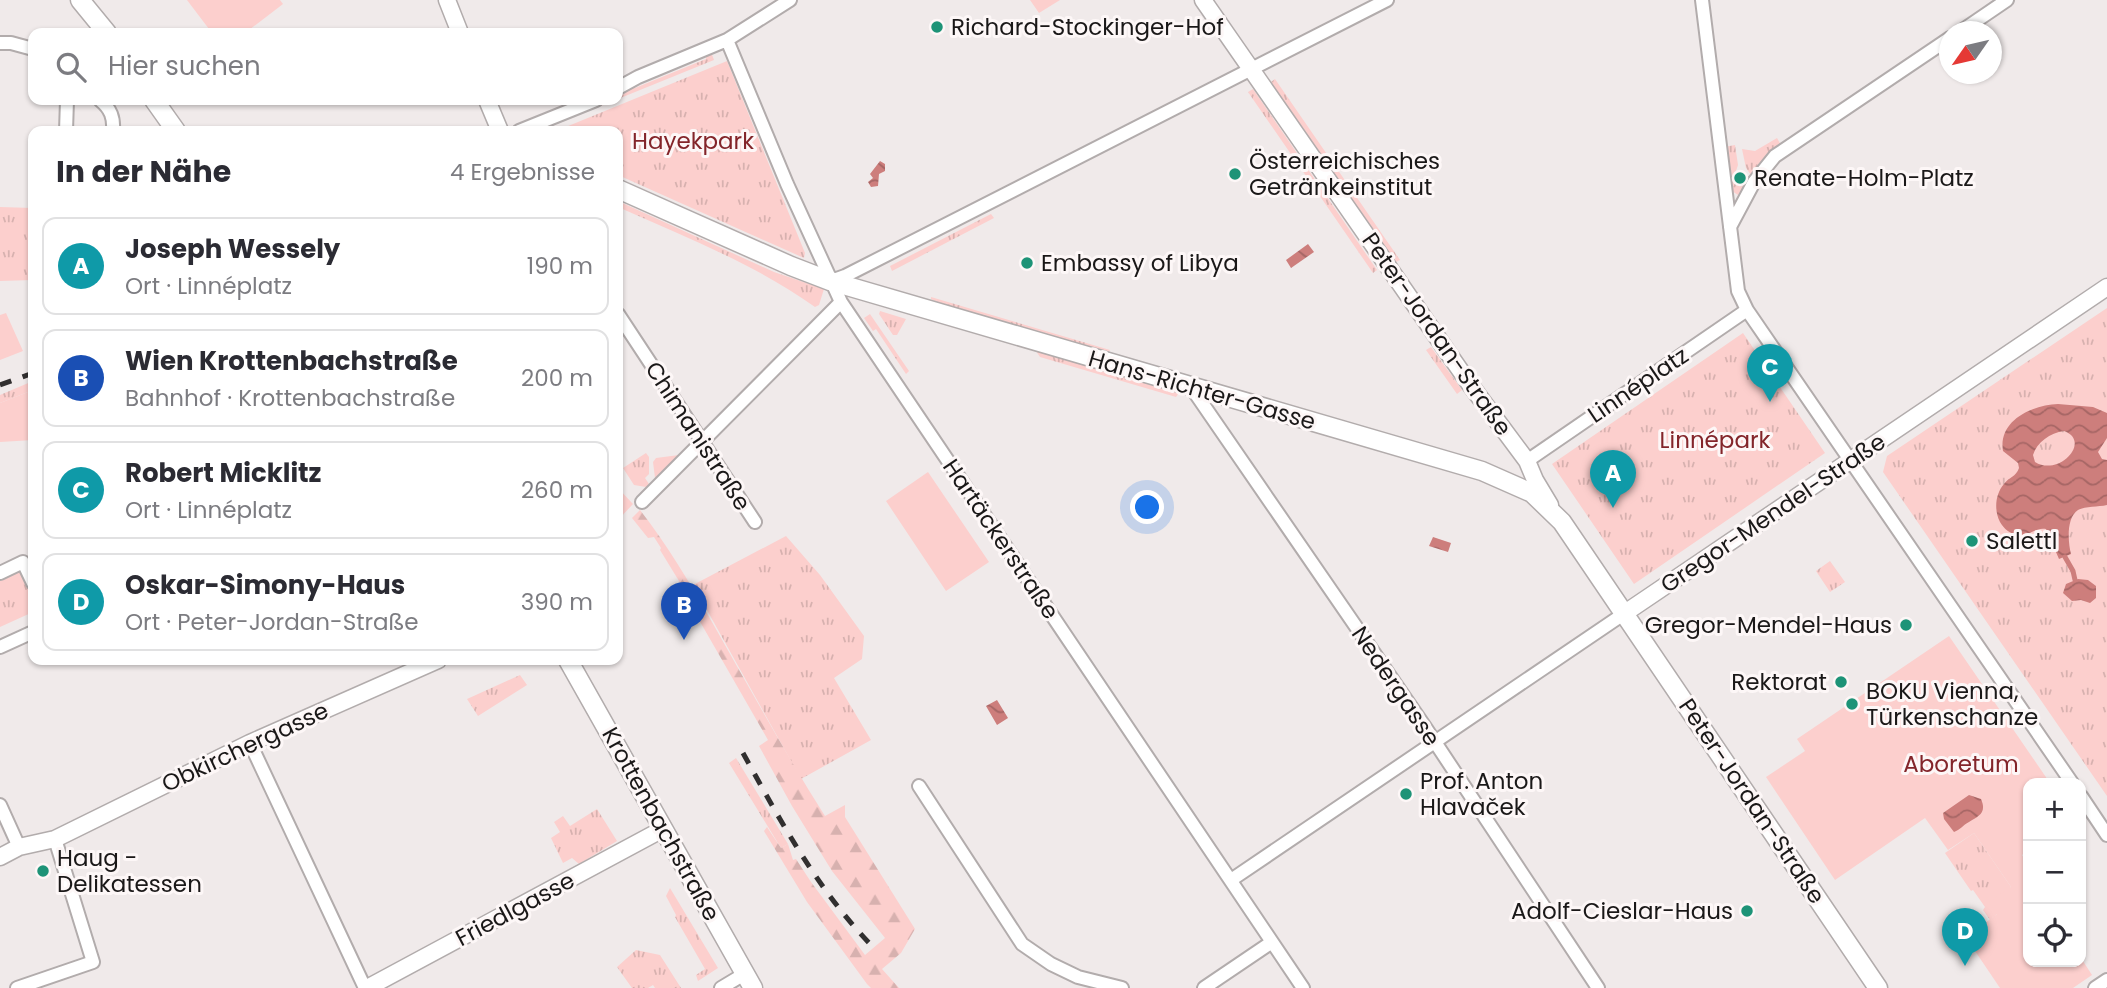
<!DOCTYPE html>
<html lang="de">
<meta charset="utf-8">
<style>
body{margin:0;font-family:Poppins,sans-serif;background:#f7f7f7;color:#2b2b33}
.controls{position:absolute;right:21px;bottom:21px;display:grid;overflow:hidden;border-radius:14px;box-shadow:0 2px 5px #0004}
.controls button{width:63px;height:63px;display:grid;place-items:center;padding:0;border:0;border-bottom:2px solid #e1e1e2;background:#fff;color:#2b2b33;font:35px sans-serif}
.compass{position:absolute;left:1939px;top:21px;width:63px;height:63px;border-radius:50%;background:#fff;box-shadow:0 2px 5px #0004;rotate:236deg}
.you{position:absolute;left:1148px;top:508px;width:24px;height:24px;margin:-18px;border:5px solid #fff;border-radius:50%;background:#1a73e8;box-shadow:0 0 0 10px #1a73e833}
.badge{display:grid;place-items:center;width:46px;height:46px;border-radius:50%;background:#ea580c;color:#fff;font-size:23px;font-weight:700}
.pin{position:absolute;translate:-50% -58px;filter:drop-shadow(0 2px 4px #0008)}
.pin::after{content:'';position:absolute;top:37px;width:24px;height:21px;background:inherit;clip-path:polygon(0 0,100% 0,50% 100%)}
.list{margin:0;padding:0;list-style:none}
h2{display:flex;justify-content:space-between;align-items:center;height:91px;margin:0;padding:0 28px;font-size:30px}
h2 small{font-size:23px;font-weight:400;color:#7c7c81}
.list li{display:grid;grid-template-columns:46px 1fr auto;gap:21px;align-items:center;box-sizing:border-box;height:98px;margin:0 14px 14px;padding:0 14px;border:2px solid #e1e1e2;border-radius:14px}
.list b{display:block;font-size:26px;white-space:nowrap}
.list p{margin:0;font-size:23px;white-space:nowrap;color:#7c7c81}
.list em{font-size:23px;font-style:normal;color:#7c7c81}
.icon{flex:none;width:38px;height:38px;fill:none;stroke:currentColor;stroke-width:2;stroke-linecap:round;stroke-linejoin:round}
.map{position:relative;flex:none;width:2107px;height:988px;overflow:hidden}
.search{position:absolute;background:#fff;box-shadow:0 2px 5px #0004;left:28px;top:28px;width:595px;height:77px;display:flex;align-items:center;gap:18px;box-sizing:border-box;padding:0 24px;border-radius:14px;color:#7c7c81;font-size:26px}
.panel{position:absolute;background:#fff;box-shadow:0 2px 5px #0004;left:28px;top:126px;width:595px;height:539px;border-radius:14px}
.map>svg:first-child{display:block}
</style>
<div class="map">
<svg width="2107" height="988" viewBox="0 0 2107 988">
<defs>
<pattern id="grass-tufts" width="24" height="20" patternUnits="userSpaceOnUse" patternTransform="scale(1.75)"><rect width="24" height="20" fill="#fccfcd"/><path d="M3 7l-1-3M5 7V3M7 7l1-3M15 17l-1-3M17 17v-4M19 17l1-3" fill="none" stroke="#d7b1af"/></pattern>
<pattern id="forest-firs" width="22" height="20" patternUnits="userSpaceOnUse" patternTransform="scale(1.75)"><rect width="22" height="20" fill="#fccfcd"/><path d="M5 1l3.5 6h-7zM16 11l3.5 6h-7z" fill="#d7b1af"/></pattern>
<pattern id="water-waves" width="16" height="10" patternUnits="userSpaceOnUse" patternTransform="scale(1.75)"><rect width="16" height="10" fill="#cd7e7c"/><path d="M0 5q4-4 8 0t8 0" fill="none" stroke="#a66665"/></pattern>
</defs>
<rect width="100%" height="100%" fill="#f0eaea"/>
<path fill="url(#grass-tufts)" d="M711,52L714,60L539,131L538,128L605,100H618V93L633,85L635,88L706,59V55Z
M727,61L805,253L804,258L618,175V131H556Z
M1275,79L1400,260L1396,262L1271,82Z
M1253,89L1377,270L1373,273L1248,92Z
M1777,138L1781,145L1751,175L1746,168L1742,149L1755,151Z
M1735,145L1738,165L1735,174L1738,179L1746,183L1738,195L1732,191L1724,147Z
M618,201L774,272L824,289L819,305L815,307C755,264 685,237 618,207Z
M0,207L33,208V280L0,281Z
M991,214L994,218L892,271L890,266Z
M931,297L1110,350L1108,354L945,306L931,299Z
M2107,308V796L1883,472L1887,456Z
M880,311L906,319L897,335H893L879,314Z
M870,314L909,371L906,374L876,329L873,331L864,318Z
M1743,333L1825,453L1634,584L1552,464Z
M1431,347L1462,390L1457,394L1426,350Z
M1036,351L1179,393L1176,397L1040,357Z
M33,381V390L0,403V395Z
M646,453L649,457V474L645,478L649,484L646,487L634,485L623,468Z
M679,455L655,478L653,462L656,458Z
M618,488L633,504L618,520Z
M786,536L820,575L864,636L862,659L834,678L871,740L801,779L693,585Z
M1830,561L1845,582L1830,592L1816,571Z
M20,572L33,599V612L0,627V581Z
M520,675L527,685L478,716L467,699Z
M736,758L788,844L781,848L729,763Z
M597,809L617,841L579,864L572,858L563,863L551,838L560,832L554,822L563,816L570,826Z
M1974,833L2011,887L1997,914L1990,920L1983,910L1985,907L1973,890L1971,891L1945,853Z
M670,888L718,968L698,981L696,975L705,969L675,917L676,915L666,896Z
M636,950L660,955L681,988H655L653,985L648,988H632L617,967Z"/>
<path fill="url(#forest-firs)" d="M640,510C668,546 690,583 712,622C749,687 785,753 825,816L845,805V817L915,929L901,953L882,969L899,988H871L867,984L807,902L764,831L767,827L781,848L788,844L793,860L796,859L811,882L865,955L885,938L832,871L792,806L759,746L768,740L691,606L690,599L660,550L661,548L654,537L648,538L632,518Z"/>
<path fill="#fccfcd" d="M187,0H280L283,4L245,33H212Z
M1030,0H1060L1039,13Z
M6,313L23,351L0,360V315Z
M33,390V440L0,442V403Z
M928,472L989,562L946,591L886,501Z
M1949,636L2050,783H2028V850L2022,855L2028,864V888L2025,891L2028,895V962H2081V958L2092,975L2073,988H2000L1973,948L1984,940L1977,929L1997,914L1989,902L2011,887L1974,833L1948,850L1925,818L1835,880L1766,777L1805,751L1797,739Z"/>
<path fill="url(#water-waves)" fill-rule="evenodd" d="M880,161L885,164V171L879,174L878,186L871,187L868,182L873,178L870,174Z
M1308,244L1314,252L1291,268L1286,260Z
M2058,404L2093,407L2107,413V438L2098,452L2102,459L2107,460V505C2098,507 2086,506 2078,510C2066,518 2068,542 2071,554L2059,559L2046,529C2036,527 2029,536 2018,535C2010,534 2004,529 2000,522C1994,511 1995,494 2004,484C2009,477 2016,477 2019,468L2018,463L2003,451C1998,420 2033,405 2058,404ZM2064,431C2092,441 2059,477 2035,462L2033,455C2037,442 2050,433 2064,431Z
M1433,537L1451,543L1448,552L1429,546Z
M2078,579L2088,580L2096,586V598L2090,603L2081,600L2072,601L2063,593L2066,584Z
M997,700L1008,718L997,725L986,706Z
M1969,795L1981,799C1987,813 1979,816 1969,822C1963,825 1960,830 1954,832L1944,819L1943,813Z"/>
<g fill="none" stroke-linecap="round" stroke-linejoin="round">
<path stroke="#cd7e7c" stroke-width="5" d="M2065,557L2073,571L2075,580"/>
<defs>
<path id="minor" d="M1702,0L1738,291L1747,310L2072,783
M1960,32L2007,0
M727,40L787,184L841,302L1303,988
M0,43H11L33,49
M618,88L638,77L727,40L790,0
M100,100C111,109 114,118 113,131
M66,131L67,100
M519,131L596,100
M1730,227L1754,182L1775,156L1950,38
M831,281L845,276L1387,0
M618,314L755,522
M1191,387L1425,727L1598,988
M1527,461L1747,310
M642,502L841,302
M0,573L23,562L33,583
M0,647L33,632
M250,743L365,988
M919,786L1022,944L1051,964L1078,977L1122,988
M2081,796L2107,835
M0,805L19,847
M1231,880L1625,613
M17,988L93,962L55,839
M721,988L746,973
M1204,988L1272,942
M2095,988L2107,980"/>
<path id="tertiary" d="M447,0L460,33
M1203,0L1469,383L1527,461L1535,480L1550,505
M487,100L500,131
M1625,613L2107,287
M0,857L19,847L55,839L250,743L438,660
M367,988L663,829"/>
<path id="secondary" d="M80,0L107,33
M154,100L176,131
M618,189L791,266L830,281L1482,471L1532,493L1562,522L1878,988
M568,660L753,988"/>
</defs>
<use href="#minor" stroke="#b2acac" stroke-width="16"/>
<use href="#tertiary" stroke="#b2acac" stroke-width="19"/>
<use href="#secondary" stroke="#b2acac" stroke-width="21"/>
<use href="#minor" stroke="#fff" stroke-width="12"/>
<use href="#tertiary" stroke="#fff" stroke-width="16"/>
<use href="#secondary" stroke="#fff" stroke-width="18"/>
<path stroke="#312f2f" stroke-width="5" stroke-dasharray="12 12" stroke-linecap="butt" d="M0,385L33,373
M743,753C781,822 818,891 874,948"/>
</g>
<g fill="#1d9377" stroke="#fdf7f7" stroke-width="2.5">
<circle cx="937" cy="27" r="7"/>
<circle cx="1235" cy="174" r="7"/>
<circle cx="1740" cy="178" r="7"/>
<circle cx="1027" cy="263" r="7"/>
<circle cx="1972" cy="541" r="7"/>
<circle cx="1906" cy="625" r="7"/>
<circle cx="1841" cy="682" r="7"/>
<circle cx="1852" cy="704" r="7"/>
<circle cx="1406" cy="794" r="7"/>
<circle cx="43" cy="871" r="7"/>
<circle cx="1747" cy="911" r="7"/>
</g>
<g text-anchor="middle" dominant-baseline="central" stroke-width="6" stroke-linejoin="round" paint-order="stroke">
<g font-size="23" fill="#1a1818" stroke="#fdf7f7" text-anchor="start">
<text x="951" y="27">Richard-Stockinger-Hof</text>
<text x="1249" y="161">Österreichisches<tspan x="1249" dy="26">Getränkeinstitut</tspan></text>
<text x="1754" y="178">Renate-Holm-Platz</text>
<text x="1041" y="263">Embassy of Libya</text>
<text x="1986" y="541">Salettl</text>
<text x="1892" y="625" text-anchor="end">Gregor-Mendel-Haus</text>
<text x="1827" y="682" text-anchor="end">Rektorat</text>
<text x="1866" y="691">BOKU Vienna,<tspan x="1866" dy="26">Türkenschanze</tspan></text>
<text x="1420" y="781">Prof. Anton<tspan x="1420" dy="26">Hlavaček</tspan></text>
<text x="57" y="858">Haug -<tspan x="57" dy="26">Delikatessen</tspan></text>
<text x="1733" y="911" text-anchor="end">Adolf-Cieslar-Haus</text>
</g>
<g font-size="23" fill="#83252a" stroke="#fdf7f7">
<text x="693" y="141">Hayekpark</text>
<text x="1715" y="440">Linnépark</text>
<text x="1961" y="764">Aboretum</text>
</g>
<g font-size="23" fill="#1a1818" stroke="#fdf7f7">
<text transform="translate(1437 334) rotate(55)">Peter-Jordan-Straße</text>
<text transform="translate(1638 385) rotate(-34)">Linnéplatz</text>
<text transform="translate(1202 390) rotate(16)">Hans-Richter-Gasse</text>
<text transform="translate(698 436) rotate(57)">Chimanistraße</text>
<text transform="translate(1773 513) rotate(-34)">Gregor-Mendel-Straße</text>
<text transform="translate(1001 539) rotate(56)">Hartäckerstraße</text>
<text transform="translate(1396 686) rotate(56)">Nedergasse</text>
<text transform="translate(245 747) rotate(-25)">Obkirchergasse</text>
<text transform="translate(1752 801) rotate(56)">Peter-Jordan-Straße</text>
<text transform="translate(661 824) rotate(61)">Krottenbachstraße</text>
<text transform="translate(515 909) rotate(-28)">Friedlgasse</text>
</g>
</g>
</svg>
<div class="controls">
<button>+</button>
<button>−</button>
<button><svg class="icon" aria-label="locate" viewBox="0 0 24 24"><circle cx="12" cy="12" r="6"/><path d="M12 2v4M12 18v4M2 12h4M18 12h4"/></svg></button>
</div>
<svg class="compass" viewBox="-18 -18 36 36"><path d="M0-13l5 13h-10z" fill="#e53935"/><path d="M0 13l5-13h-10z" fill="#7c7c81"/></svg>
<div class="you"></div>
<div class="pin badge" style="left:1613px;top:508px;background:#0f9aa8">A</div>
<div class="pin badge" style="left:684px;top:640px;background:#1a4fb4">B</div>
<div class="pin badge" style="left:1770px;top:402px;background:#0f9aa8">C</div>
<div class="pin badge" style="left:1965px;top:966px;background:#0f9aa8">D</div>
<div class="search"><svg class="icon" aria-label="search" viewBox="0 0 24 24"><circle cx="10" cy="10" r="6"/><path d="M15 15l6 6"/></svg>Hier suchen</div>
<section class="panel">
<h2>In der Nähe<small>4 Ergebnisse</small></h2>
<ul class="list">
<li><span class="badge" style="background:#0f9aa8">A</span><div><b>Joseph Wessely</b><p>Ort · Linnéplatz</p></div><em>190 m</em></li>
<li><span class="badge" style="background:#1a4fb4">B</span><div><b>Wien Krottenbachstraße</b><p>Bahnhof · Krottenbachstraße</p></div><em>200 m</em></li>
<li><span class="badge" style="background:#0f9aa8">C</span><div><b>Robert Micklitz</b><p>Ort · Linnéplatz</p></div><em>260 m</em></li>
<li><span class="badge" style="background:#0f9aa8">D</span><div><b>Oskar-Simony-Haus</b><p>Ort · Peter-Jordan-Straße</p></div><em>390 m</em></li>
</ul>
</section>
</div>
